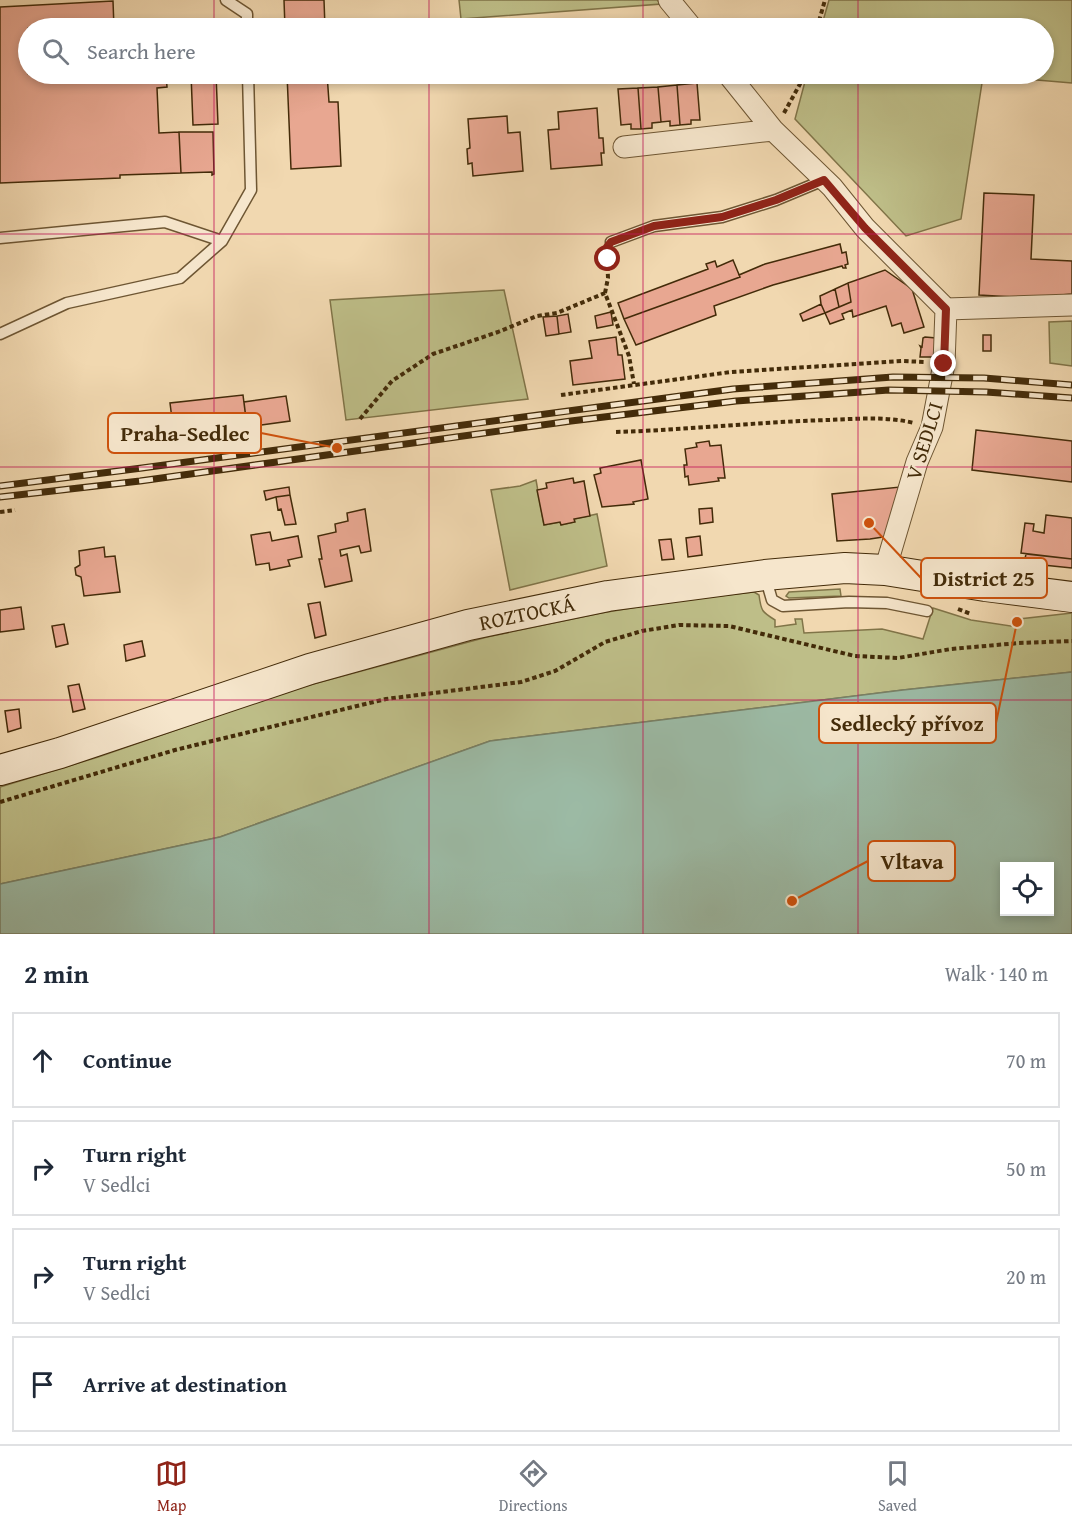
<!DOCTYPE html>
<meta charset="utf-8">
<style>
body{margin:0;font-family:"Gentium Book Plus",serif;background:#f6f6f7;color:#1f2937}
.controls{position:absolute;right:18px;bottom:18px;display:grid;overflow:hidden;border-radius:0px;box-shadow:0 3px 9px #0003}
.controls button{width:54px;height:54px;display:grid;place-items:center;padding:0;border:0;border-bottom:2px solid #e0e1e3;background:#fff;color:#1f2937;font:30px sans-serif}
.stop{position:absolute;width:18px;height:18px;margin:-14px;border:4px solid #8f2418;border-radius:50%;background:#fff}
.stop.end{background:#8f2418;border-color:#fff;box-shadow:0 2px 6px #0008}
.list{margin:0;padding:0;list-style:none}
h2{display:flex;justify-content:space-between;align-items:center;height:78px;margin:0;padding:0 24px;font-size:26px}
h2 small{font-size:20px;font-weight:400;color:#747a83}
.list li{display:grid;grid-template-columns:39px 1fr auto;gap:18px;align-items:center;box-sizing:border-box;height:96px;margin:0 12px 12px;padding:0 12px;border:2px solid #e0e1e3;border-radius:0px}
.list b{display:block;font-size:22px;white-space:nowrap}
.list p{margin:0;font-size:20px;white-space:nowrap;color:#747a83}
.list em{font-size:20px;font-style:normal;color:#747a83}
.icon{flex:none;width:33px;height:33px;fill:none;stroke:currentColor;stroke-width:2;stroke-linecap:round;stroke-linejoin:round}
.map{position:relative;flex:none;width:1072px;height:934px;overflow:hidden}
.search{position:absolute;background:#fff;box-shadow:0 3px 9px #0003;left:18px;right:18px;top:18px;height:66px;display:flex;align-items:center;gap:15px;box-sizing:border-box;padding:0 21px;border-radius:33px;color:#747a83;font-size:22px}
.sheet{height:510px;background:#fff}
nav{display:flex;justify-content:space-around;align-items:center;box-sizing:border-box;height:84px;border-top:2px solid #e0e1e3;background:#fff;font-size:16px;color:#747a83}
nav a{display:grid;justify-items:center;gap:3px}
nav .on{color:#8f2418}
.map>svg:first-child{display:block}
</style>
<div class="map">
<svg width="1072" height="934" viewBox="0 0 1072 934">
<rect width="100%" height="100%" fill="#f1d8b0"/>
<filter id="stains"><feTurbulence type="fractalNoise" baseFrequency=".00333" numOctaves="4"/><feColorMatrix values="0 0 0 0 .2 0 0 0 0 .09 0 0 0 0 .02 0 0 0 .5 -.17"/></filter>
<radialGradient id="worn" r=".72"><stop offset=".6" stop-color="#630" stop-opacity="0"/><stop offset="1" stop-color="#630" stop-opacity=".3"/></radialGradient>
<path fill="#bebe88" stroke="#807448" stroke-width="1.5" d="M459,0H657L661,4L461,19Z
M829,0H1072V83L1025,79L982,83L961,219L906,236L795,119L807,74H1044V28H821Z
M504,290L528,399L346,420L330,300Z
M1072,321V366L1050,363L1049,322Z
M536,480L544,525L560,522L561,525L574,522V519L597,514L607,566L510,590L491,490L520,486Z
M840,589L841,596L789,598L786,596L789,592Z
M754,592L759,595C761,611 762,612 775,620V627L796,624L795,619H802L804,633L882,629L923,639L933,608L971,620L1017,627L1019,619L1072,613V672L903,690L490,741L220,837L0,884V787L98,757L291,690L487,637L601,613L674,601Z"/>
<path fill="#9cbba6" stroke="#788167" stroke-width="1.5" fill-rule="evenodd" d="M1072,672V934H0V884L220,837L490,741L903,690ZM1004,866H1050V912H1004Z"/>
<path fill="#e8a791" stroke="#432b09" stroke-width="1.5" d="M284,0H324L325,28H285Z
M113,1L114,28H28V74H166L167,87L157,88L159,133L179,132L181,173L120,175V178L0,183V7Z
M573,24V28H523Z
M191,74H216L218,124L193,125Z
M287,74H327L329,102H338L341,166L291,169Z
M760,74H785L780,80L773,82Z
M697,83L700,120H691V124L680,125L677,85Z
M677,85L680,125L670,126V121L661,122L658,87Z
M658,87L661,122L652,123V128L641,129L638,88Z
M638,88L641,129H631V124L621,125L618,89Z
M597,108L599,138H603L604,153H601L602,165L551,169L548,130L559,129L558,112Z
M507,116L508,133L520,132L523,171L473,176L472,163L468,164L467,149L470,148L468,119Z
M179,132H213L214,174L212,175V172L181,173Z
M984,193L1034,195L1031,259L1072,261V294L1029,298L979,295Z
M840,244L842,253L846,252L848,264L845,265L846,268H843L842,266L773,285L714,306L716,315L636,345L624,319L740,277L739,275L765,264Z
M733,260L740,277L624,319L618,303L708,269L706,264L715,261L717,267Z
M885,270L912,289L924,327L904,333L901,323L892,326L886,306L853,317L852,310L842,314L844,319L830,324L825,313L851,302L848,283Z
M848,283L851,302L839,307L835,289Z
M835,289L839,307L825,313L821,304L820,296Z
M821,304L825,313L803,321L800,314Z
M611,312L613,325L597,328L595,316Z
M568,314L571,332L559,334L557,316Z
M557,316L559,334L546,336L543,317Z
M983,335H991V351H983Z
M616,337L618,355H622L625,379L573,385L570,361L592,358L589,341Z
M925,337L936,338L934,357H920L921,348L920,346L922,347L923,338Z
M243,395L247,427L174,435L170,403Z
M286,396L290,421L247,427L244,402Z
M976,430L1072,441V482L972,470Z
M709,441L710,446L721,445L725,478H718L719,481L689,485L688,476L685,477L684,465H687L685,449L697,447L696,443Z
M641,460L648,499L633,502L634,504L602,507L594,475L601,473L600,468Z
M573,478L574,483L584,481L590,516L574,519L575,522L561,525L560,522L544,525L537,490L547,488L546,483Z
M289,487L290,495L276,497L266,500L264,491Z
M900,487L886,535L883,537L870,539L837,541L832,494Z
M290,495L296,524L285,525L281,509L278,510L276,497Z
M712,508L713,522L700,524L699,509Z
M365,509L371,551L361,553L359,546L340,550L341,556L347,554L352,581L325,587L319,559H322L318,536L336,532L335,524L348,521L347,513Z
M1046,515L1072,518V559L1021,553L1025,523L1034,524L1033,531L1044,533Z
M270,532L272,541L298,536L302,557L288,560L290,566L270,570L269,563L256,565L251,535Z
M700,536L702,555L688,557L686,538Z
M671,539L674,559L662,560L659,540Z
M104,547L105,557L115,556L120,592L84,596L81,577L76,575L75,568L80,565L79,551Z
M1026,554L1072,559V568L1024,563Z
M320,602L326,635L315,638L308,604Z
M21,607L24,629L0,632V610Z
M64,624L68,644L56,647L52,626Z
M142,641L145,656L126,661L124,645Z
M79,684L85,709L73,712L68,686Z
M19,709L21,728L8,732L5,711Z"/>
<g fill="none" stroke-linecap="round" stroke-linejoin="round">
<defs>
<path id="service" d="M226,0L247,14V28
M0,238L165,222L222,241
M611,242L654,226L722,217L776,200L824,180
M0,334L67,303L180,278L222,241L251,190L248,74
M765,576L772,600L783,606L849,602L887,603L927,611"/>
<path id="minor" d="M669,0L692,28
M728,74L773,130L832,187L865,228L946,309L1072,305
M624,147L773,130
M885,570L917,462L932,427L944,364L946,309"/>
<path id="secondary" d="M0,770L60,753L310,669L468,625L608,596L765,575L845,568L885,570L985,586L1072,597"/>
</defs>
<use href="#service" stroke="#6e5633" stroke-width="13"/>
<use href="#minor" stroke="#6e5633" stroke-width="23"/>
<use href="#secondary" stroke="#432b09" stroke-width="32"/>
<path stroke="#432b09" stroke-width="4" stroke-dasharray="4.5 3" stroke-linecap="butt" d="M817,28L825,0
M784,113L800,84L803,74
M605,293L608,278L607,255
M561,395L731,372L902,361L925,362
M360,419L392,381L433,354L498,332L537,316L557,313L605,293L629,356L634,384
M616,432C686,430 756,422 827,420C855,419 886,416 914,423
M0,512L15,510
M958,609L971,614
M0,802L175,750L386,699L521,682L555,671L605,642L642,631L679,625L729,626L855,656L898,658L951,649L1019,643L1072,641"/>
<use href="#service" stroke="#f6e6cc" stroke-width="10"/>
<use href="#minor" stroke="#f6e6cc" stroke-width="21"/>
<use href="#secondary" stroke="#f6e6cc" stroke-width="30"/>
<defs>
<path id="rail" d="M0,486L142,468L733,389L893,377L984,378L1072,385
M0,497L140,481L571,421L736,401L889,390L986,392L1072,398"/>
</defs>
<use href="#rail" stroke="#432b09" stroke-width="7"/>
<use href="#rail" stroke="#f6e6cc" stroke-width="4.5" stroke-dasharray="14" stroke-linecap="butt"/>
</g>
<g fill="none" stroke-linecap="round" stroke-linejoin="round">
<path stroke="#8f2418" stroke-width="8" d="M608,259L607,247L611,242L654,226L722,217L776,200L824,180L865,228L946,309L944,364"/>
</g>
<path fill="none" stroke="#c2185b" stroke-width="1.5" stroke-opacity="0.55" d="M214,0V28M429,0V28M643,0V28M858,0V28M214,74V934M429,74V934M643,74V934M858,74V934M0,234H1072M0,467H1072M0,700H1072"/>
<g text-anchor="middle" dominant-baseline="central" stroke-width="4.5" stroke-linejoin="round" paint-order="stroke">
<g font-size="21" fill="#432b09" stroke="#f6e6cc">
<text transform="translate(924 441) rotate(-73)">V SEDLCI</text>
<text transform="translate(527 613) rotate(-12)">ROZTOCKÁ</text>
</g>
</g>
<path fill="none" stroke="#cf520c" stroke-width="2" d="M337 448L261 433M869 523L921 578M1017 622L996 723M792 901L868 861"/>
<g fill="#cf520c" stroke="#f6e6cc" stroke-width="2">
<circle cx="337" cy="448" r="6"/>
<circle cx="869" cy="523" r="6"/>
<circle cx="1017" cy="622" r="6"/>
<circle cx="792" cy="901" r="6"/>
</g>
<g fill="#f6e6cc" stroke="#cf520c" stroke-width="2">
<rect x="108" y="413" width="153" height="40" rx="6"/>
<rect x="921" y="558" width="126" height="40" rx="6"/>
<rect x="819" y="703" width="177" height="40" rx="6"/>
<rect x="868" y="841" width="87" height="40" rx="6"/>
</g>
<g font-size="22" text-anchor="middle" font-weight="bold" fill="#432b09">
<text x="185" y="441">Praha-Sedlec</text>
<text x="984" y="586">District 25</text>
<text x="907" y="731">Sedlecký přívoz</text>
<text x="912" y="869">Vltava</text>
</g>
<rect width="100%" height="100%" filter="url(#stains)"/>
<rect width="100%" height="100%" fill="url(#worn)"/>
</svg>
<div class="controls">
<button><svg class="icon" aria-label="locate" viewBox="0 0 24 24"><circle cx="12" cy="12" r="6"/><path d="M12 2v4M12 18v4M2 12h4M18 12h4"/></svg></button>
</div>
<div class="stop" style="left:608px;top:259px"></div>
<div class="stop end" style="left:944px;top:364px"></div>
<div class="search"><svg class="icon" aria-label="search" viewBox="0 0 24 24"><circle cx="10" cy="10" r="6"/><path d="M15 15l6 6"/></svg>Search here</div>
</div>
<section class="sheet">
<h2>2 min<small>Walk · 140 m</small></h2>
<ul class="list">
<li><svg class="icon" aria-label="ahead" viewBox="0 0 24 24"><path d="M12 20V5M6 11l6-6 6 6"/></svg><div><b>Continue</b></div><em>70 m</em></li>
<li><svg class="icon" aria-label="right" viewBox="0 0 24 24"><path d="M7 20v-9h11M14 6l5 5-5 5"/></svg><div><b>Turn right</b><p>V Sedlci</p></div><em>50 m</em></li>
<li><svg class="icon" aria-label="right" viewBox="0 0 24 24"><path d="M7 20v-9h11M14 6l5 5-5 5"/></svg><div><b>Turn right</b><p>V Sedlci</p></div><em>20 m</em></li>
<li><svg class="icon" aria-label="arrive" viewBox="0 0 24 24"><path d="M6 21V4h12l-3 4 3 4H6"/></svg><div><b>Arrive at destination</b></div></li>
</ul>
</section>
<nav>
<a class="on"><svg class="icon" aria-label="map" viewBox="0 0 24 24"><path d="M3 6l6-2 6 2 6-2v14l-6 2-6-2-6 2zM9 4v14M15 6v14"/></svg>Map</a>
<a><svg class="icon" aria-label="directions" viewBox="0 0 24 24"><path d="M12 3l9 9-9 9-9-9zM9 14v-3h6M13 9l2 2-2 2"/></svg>Directions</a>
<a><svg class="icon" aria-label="saved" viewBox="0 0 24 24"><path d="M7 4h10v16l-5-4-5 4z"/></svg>Saved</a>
</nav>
